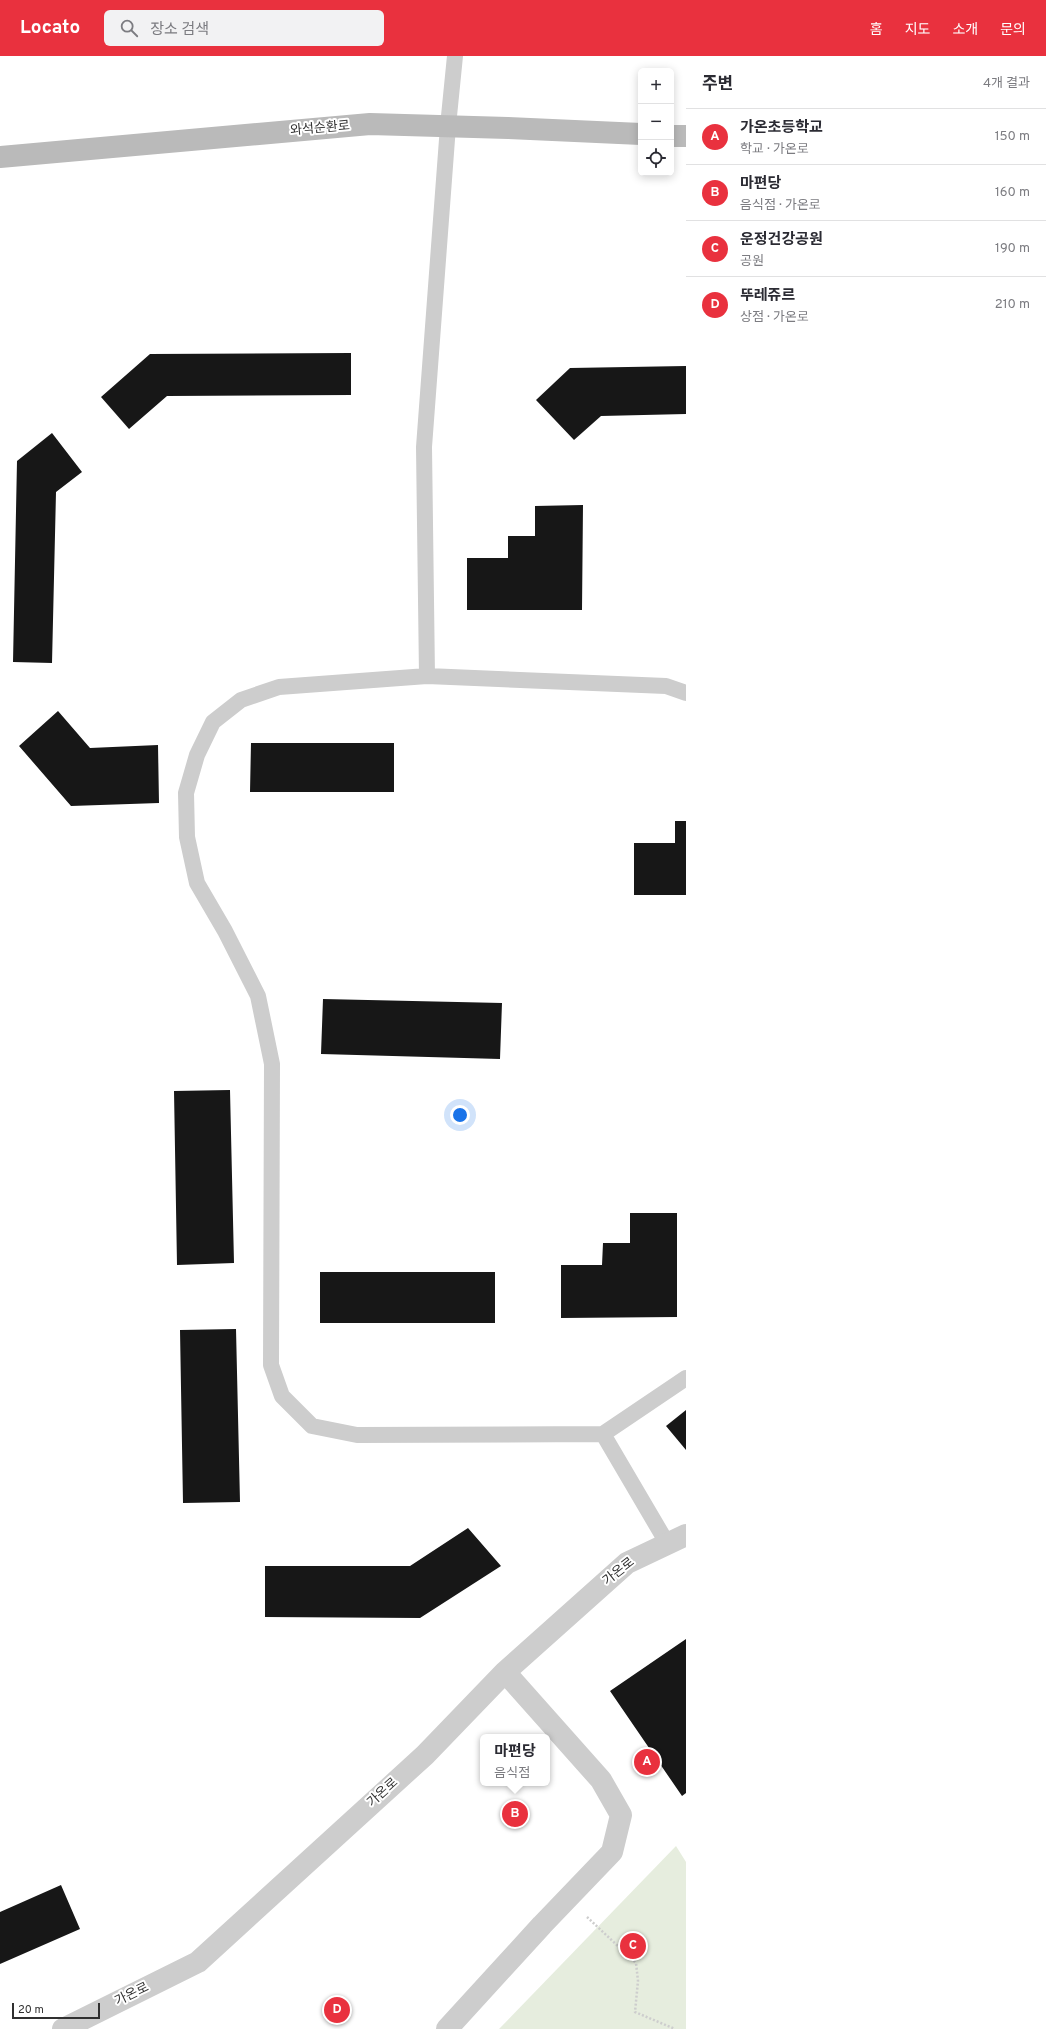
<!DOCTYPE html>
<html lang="ko">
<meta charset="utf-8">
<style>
body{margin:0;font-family:Overpass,"Noto Sans KR",sans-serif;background:#f2f2f3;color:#2b2b33}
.controls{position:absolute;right:12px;top:12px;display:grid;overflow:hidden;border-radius:6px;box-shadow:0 2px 10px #0003}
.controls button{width:36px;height:36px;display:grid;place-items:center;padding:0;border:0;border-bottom:1px solid #e1e1e2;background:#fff;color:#2b2b33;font:20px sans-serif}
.scale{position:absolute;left:12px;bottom:10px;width:88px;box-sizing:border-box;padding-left:4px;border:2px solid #303030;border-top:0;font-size:11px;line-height:14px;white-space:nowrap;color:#303030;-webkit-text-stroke:3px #fff;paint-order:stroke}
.you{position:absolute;left:460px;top:1059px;width:14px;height:14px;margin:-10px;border:3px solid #fff;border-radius:50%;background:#1a73e8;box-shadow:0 0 0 6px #1a73e833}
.badge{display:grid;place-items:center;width:26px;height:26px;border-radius:50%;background:#e9313e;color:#fff;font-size:13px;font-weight:700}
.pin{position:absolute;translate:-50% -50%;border:2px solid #fff;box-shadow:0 1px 4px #0006}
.popup{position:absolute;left:480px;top:1678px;width:70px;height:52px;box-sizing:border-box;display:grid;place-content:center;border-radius:6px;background:#fff;filter:drop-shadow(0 1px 3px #0005);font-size:13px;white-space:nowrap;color:#7c7c81}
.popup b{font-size:15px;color:#2b2b33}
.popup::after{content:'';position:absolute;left:50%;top:100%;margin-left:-8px;border:8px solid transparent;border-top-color:#fff}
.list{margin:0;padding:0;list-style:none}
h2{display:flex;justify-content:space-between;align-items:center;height:52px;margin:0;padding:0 16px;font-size:17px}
h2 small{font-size:13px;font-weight:400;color:#7c7c81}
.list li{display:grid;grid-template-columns:26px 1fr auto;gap:12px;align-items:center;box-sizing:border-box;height:56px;padding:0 16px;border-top:1px solid #e1e1e2}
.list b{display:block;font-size:15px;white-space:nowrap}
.list p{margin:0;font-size:13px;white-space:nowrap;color:#7c7c81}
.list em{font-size:13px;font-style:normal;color:#7c7c81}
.icon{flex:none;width:22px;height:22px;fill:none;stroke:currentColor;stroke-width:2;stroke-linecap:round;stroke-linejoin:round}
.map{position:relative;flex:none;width:686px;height:1973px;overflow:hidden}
header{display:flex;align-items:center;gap:24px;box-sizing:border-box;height:56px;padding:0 20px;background:#e9313e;color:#fff}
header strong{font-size:19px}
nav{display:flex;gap:22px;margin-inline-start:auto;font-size:14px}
.search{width:280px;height:36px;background:#f2f2f3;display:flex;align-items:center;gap:10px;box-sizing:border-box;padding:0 14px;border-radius:6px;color:#7c7c81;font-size:15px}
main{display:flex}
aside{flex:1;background:#fff}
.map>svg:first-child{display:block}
</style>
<header>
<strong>Locato</strong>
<div class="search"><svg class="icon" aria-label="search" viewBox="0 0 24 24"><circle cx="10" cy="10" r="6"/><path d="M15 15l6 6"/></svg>장소 검색</div>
<nav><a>홈</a><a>지도</a><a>소개</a><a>문의</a></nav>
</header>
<main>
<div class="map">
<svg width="686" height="1973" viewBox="0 0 686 1973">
<rect width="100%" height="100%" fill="#fff"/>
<path fill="#e6edde" d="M676,1790L686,1806V1973H499Z"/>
<path fill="#171717" d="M351,297V339L167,340L129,373L101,341L150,298Z
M686,310V358L601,360L574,384L536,344L570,312Z
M52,377L82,416L56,436L52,607L13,606L17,405Z
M583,449L582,554H467V502H508V480H535V450Z
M58,655L90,692L158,689L159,747L71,750L19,690Z
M251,687H394V736H250Z
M675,765H686V839H634V787H675Z
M323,943L502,947L500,1003L321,998Z
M230,1034L234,1207L177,1209L174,1035Z
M630,1157H677V1261L561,1262V1209H602L603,1187H630Z
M320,1216H495V1267H320Z
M236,1273L240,1446L183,1447L180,1274Z
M686,1354V1394L666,1370Z
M468,1472L501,1510L420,1562L265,1561V1510H410Z
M686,1583V1737L682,1740L610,1635Z
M61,1829L80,1873L0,1908V1856Z"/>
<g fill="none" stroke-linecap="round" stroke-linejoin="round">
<path stroke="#cdcdcd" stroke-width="2.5" stroke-dasharray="2 2" stroke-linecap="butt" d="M587,1861L636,1907L638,1925L635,1956L675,1973"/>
<path stroke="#cdcdcd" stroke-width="16" d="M427,620L424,391L448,70L455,0
M686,637L666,630L427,620L279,631L241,644L213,666L197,699L186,737L187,781L197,827L225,875L258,940L272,1008L271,1309L282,1340L312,1370L357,1379L603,1378L686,1322
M603,1378L667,1487"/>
<path stroke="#cdcdcd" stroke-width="22" d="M63,1973L198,1906L425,1699L505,1616L627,1507L686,1479
M447,1973L542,1869L612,1796L621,1759L601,1724L505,1616"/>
<path stroke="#bababa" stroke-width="22" d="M671,80H686
M0,101L370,68L508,72L641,78"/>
</g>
<g text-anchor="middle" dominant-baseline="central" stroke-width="4" stroke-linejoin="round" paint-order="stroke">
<g font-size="13" fill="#303030" stroke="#fff">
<text transform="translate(320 73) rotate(-5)">와석순환로</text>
<text transform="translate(619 1516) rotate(-38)">가온로</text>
<text transform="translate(383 1737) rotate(-42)">가온로</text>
<text transform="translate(132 1939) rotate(-26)">가온로</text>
</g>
</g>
</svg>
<div class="controls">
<button>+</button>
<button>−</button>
<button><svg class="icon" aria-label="locate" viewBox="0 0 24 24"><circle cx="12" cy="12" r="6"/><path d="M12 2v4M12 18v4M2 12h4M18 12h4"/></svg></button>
</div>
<div class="scale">20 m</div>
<div class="you"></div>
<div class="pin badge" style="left:647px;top:1706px">A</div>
<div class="pin badge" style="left:515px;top:1758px">B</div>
<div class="popup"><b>마편당</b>음식점</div>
<div class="pin badge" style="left:633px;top:1890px">C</div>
<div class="pin badge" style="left:337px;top:1954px">D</div>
</div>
<aside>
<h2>주변<small>4개 결과</small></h2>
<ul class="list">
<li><span class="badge">A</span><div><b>가온초등학교</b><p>학교 · 가온로</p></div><em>150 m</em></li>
<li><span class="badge">B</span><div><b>마편당</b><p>음식점 · 가온로</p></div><em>160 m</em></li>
<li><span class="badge">C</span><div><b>운정건강공원</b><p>공원</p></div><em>190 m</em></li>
<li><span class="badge">D</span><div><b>뚜레쥬르</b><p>상점 · 가온로</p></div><em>210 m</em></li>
</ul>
</aside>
</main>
